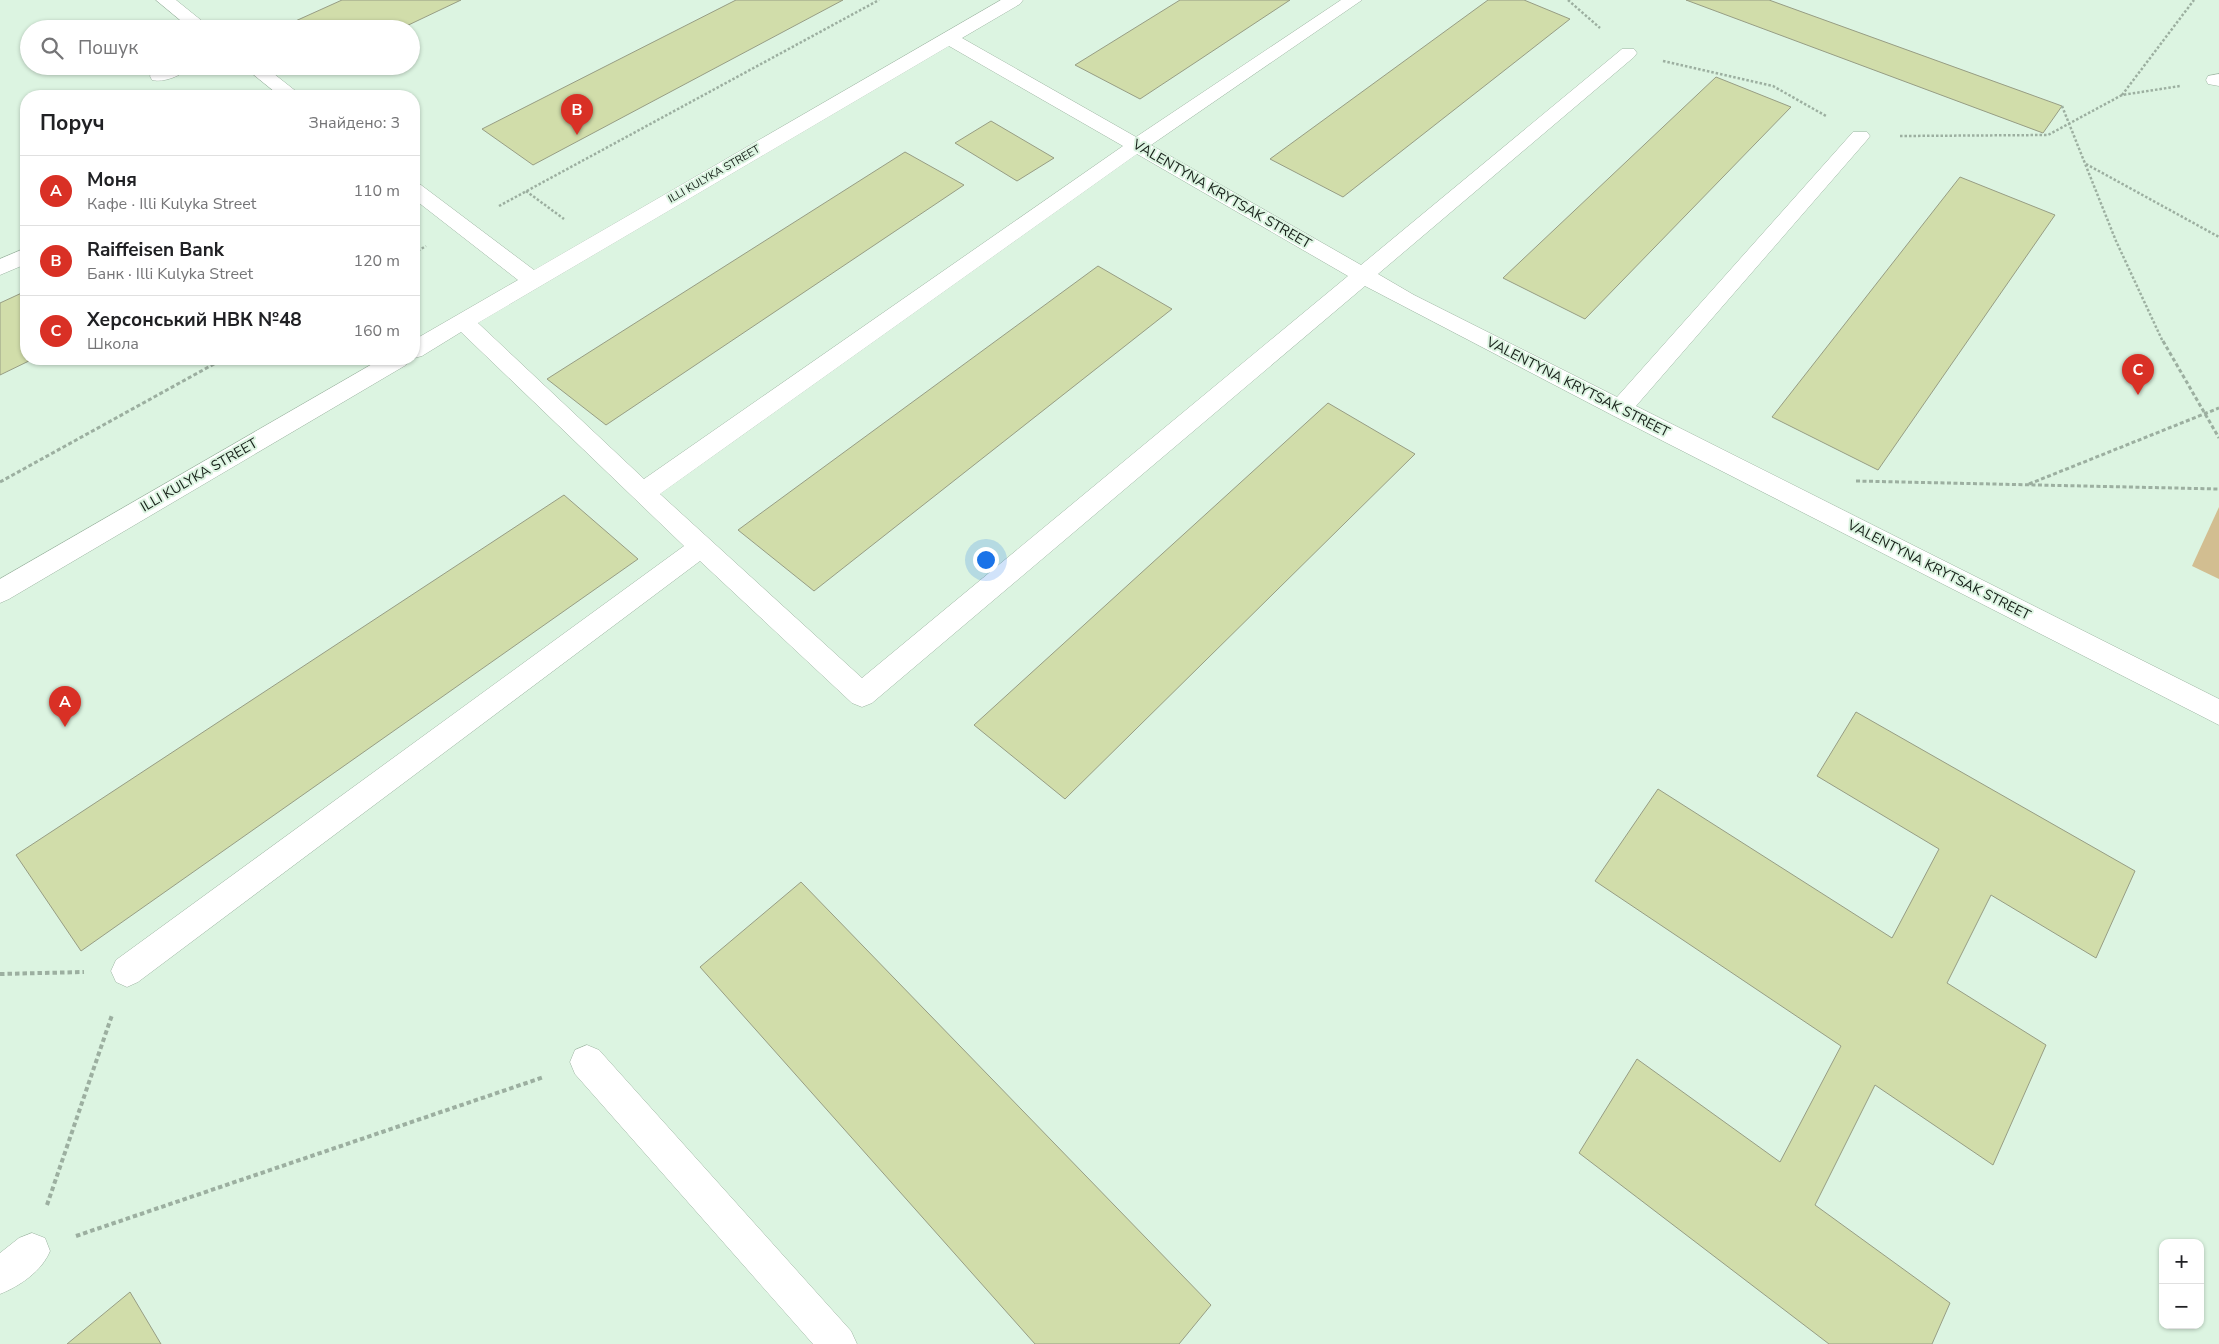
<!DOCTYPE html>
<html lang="uk">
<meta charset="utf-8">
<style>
body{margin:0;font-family:"Nunito Sans",sans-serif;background:#f6f6f6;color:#202124}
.controls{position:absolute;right:15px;bottom:15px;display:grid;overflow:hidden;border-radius:10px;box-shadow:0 1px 4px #0004}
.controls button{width:45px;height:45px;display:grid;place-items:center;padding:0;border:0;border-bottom:1px solid #e0e0e0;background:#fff;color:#202124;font:25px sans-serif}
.you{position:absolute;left:985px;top:559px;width:18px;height:18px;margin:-12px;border:4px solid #fff;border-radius:50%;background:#1a73e8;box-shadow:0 0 0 8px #1a73e833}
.badge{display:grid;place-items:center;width:32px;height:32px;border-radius:50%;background:#d93025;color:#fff;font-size:16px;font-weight:700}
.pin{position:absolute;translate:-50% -41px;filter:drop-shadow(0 1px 2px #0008)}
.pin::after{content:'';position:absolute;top:26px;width:18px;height:15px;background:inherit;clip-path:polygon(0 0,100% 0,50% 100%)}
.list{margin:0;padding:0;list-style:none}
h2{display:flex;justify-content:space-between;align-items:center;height:65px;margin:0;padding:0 20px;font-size:21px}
h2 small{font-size:16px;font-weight:400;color:#757577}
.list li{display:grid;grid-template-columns:32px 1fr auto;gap:15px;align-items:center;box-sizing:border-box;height:70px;padding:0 20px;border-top:1px solid #e0e0e0}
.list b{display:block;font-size:19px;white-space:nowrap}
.list p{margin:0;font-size:16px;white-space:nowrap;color:#757577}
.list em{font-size:16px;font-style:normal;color:#757577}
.icon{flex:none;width:28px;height:28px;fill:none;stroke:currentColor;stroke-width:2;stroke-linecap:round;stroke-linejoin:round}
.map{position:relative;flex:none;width:2219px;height:1344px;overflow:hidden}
.search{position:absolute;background:#fff;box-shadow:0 1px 4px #0004;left:20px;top:20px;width:400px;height:55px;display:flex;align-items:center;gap:12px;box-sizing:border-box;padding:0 18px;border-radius:28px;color:#757577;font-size:19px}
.panel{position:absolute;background:#fff;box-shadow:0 1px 4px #0004;left:20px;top:90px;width:400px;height:275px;border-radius:20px}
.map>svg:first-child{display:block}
</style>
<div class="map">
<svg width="2219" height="1344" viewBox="0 0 2219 1344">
<rect width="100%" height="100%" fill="#dcf4e1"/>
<path fill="#d2be91" d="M2219,507V579L2192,566Z"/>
<path fill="#d1ddaa" stroke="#979d84" d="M342,0H461L400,29H300L291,23Z
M736,0H843L533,165L482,129Z
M1180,0H1290L1140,99L1075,65Z
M1488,0H1524L1570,19L1343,197L1270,159Z
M1686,0H1769L2062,106L2043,133Z
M1716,77L1791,107L1585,319L1503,278Z
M991,121L1054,158L1017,181L955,143Z
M905,152L964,185L606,425L547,379Z
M1960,177L2055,215L1878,470L1772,417Z
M1098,266L1172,309L814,591L738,530Z
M26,291V359H33L0,375V303Z
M1328,403L1415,454L1065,799L974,725Z
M564,495L638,559L81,951L16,855Z
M1856,712L2135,871L2096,958L1991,895L1947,983L2046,1045L1993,1165L1875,1085L1815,1205L1950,1303L1932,1344H1829L1579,1153L1637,1059L1780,1162L1841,1046L1595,881L1658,789L1892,938L1939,849L1817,776Z
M801,882L1211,1305L1179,1344H1035L700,967Z
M130,1292L161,1344H67Z"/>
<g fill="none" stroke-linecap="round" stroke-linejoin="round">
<defs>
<path id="minor" d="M156,0H176L212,29H191Z
M1001,0H1023L1020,4L962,38L1136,137L1341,0H1362L1151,145L1361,265L1622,49H1634L1637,53L1634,57L1378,274L1414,295L1617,397L1853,132H1867L1870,136L1867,140L1636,406L2219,699V725L1612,415L1365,286L872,703L862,707L852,703L700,561L138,982L127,987L116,982L111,971L116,960L684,546L461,332L422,356L414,358V340L518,280L414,199V183L421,185L534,270ZM949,46L1123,146L644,479L478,323ZM1137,154L1348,276L862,678L660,494Z
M165,66H189C183,76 163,83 152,80L150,76L152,72Z
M243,66H264L302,96H280Z
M2219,74V86L2208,84L2206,80L2208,76Z
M26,248V264L0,275V259Z
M381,359H409L406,365L9,599L0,603V579Z
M587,1045L599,1050L851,1331L857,1344H813L575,1074L570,1062L575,1050Z
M32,1233L45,1238L50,1251C42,1271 20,1286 0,1294V1253L19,1238Z"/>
</defs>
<use href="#minor" stroke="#9db4a2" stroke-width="1"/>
<path stroke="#9cafa0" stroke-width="2.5" stroke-dasharray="2.5 2" stroke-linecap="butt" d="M1568,0L1600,28
M1663,61L1773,86L1826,116
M2122,95L2194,0
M2062,106L2116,241L2163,342
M1900,136L2048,135L2122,95L2180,86
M2086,164L2219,237
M526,191L564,219
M499,206L879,0
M414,253L426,246"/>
<path stroke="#9cafa0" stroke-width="3" stroke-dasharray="4 2.5" stroke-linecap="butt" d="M2163,341L2219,438
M1856,481L2219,489
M0,482L223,359
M2029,484L2219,408"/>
<path stroke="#9cafa0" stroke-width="4" stroke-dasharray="4.5 3" stroke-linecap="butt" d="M0,974L84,972
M47,1205L112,1015
M76,1236L544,1077"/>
<use href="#minor" fill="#fff" fill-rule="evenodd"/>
</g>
<g text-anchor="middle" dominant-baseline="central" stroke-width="4" stroke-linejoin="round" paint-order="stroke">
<g font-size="11" fill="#172019" stroke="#dcf4e1">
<text transform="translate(714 174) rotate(-30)">ILLI KULYKA STREET</text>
</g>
<g font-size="14" fill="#172019" stroke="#dcf4e1">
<text transform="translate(1222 194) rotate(30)">VALENTYNA KRYTSAK STREET</text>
<text transform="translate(1578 387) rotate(27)">VALENTYNA KRYTSAK STREET</text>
<text transform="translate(199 475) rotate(-30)">ILLI KULYKA STREET</text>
<text transform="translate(1939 570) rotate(27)">VALENTYNA KRYTSAK STREET</text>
</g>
</g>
</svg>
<div class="controls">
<button>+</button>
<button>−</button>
</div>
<div class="you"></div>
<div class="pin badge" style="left:65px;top:727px">A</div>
<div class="pin badge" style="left:577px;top:135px">B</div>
<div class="pin badge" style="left:2138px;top:395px">C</div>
<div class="search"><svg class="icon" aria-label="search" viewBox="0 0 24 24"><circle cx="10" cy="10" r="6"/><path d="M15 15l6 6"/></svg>Пошук</div>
<section class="panel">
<h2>Поруч<small>Знайдено: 3</small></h2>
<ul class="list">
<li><span class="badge">A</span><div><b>Моня</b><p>Кафе · Illi Kulyka Street</p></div><em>110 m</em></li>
<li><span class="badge">B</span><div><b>Raiffeisen Bank</b><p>Банк · Illi Kulyka Street</p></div><em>120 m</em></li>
<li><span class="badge">C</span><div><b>Херсонський НВК №48</b><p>Школа</p></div><em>160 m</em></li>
</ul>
</section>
</div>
